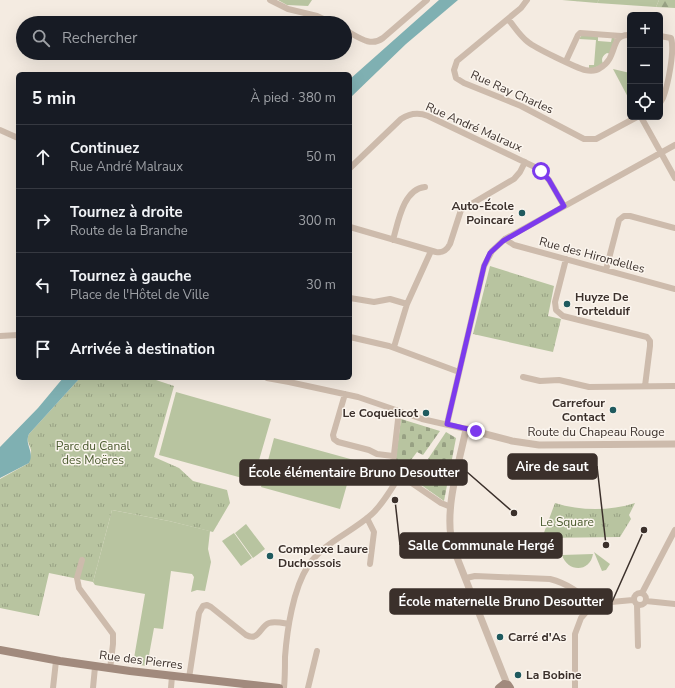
<!DOCTYPE html>
<html lang="fr">
<meta charset="utf-8">
<style>
body{margin:0;font-family:"Nunito Sans",sans-serif;background:#242831;color:#f1f3f6}
.controls{position:absolute;right:12px;top:12px;display:grid;overflow:hidden;border-radius:6px;box-shadow:0 4px 16px #0002}
.controls button{width:36px;height:36px;display:grid;place-items:center;padding:0;border:0;border-bottom:1px solid #363941;background:#171b24;color:#f1f3f6;font:20px sans-serif}
.stop{position:absolute;width:12px;height:12px;margin:-9px;border:3px solid #7c3aed;border-radius:50%;background:#fff}
.stop.end{background:#7c3aed;border-color:#fff;box-shadow:0 1px 4px #0008}
.list{margin:0;padding:0;list-style:none}
h2{display:flex;justify-content:space-between;align-items:center;height:52px;margin:0;padding:0 16px;font-size:17px}
h2 small{font-size:13px;font-weight:400;color:#9ea1a6}
.list li{display:grid;grid-template-columns:26px 1fr auto;gap:12px;align-items:center;box-sizing:border-box;height:64px;padding:0 16px;border-top:1px solid #363941}
.list b{display:block;font-size:15px;white-space:nowrap}
.list p{margin:0;font-size:13px;white-space:nowrap;color:#9ea1a6}
.list em{font-size:13px;font-style:normal;color:#9ea1a6}
.icon{flex:none;width:22px;height:22px;fill:none;stroke:currentColor;stroke-width:2;stroke-linecap:round;stroke-linejoin:round}
.map{position:relative;flex:none;width:675px;height:688px;overflow:hidden}
.search{position:absolute;background:#171b24;box-shadow:0 4px 16px #0002;left:16px;top:16px;width:336px;height:44px;display:flex;align-items:center;gap:10px;box-sizing:border-box;padding:0 14px;border-radius:22px;color:#9ea1a6;font-size:15px}
.panel{position:absolute;background:#171b24;box-shadow:0 4px 16px #0002;left:16px;top:72px;width:336px;height:308px;border-radius:6px}
.map>svg:first-child{display:block}
</style>
<div class="map">
<svg width="675" height="688" viewBox="0 0 675 688">
<defs>
<pattern id="forest-firs" width="22" height="20" patternUnits="userSpaceOnUse"><rect width="22" height="20" fill="#b8c4a0"/><path d="M5 1l3.5 6h-7zM16 11l3.5 6h-7z" fill="#97a083"/></pattern>
<pattern id="cemetery-stones" width="16" height="16" patternUnits="userSpaceOnUse"><rect width="16" height="16" fill="#b8c4a0"/><path d="M2 7V4a2 2 0 0 1 4 0v3zM10 15v-3a2 2 0 0 1 4 0v3z" fill="#97a083"/></pattern>
<pattern id="park-tufts" width="24" height="20" patternUnits="userSpaceOnUse"><rect width="24" height="20" fill="#b8c4a0"/><path d="M3 7l-1-3M5 7V3M7 7l1-3M15 17l-1-3M17 17v-4M19 17l1-3" fill="none" stroke="#97a083"/></pattern>
</defs>
<rect width="100%" height="100%" fill="#f4ebe1"/>
<path fill="#b8c4a0" d="M278,0H312L308,6L287,5Z
M599,0H659L656,7L597,3Z
M582,35L598,36V41L611,42L612,37H614L615,39L611,54L607,53C602,56 601,59 603,64L594,68H589V65H594L596,40L579,39Z
M613,69L630,73V101Z
M176,392L271,419L253,481L159,455Z
M274,438L354,460L340,509L261,487Z
M112,510L169,521L210,531L208,549L211,562L205,591L197,590L191,592L194,577L192,574L171,571L163,629L154,628L147,666L133,664L145,594L95,585L93,582Z
M246,524L265,549L253,558L235,533Z
M234,533L252,558L241,566L222,541Z
M594,552L610,564L606,570L602,571Z
M593,554C590,573 567,572 562,555Z"/>
<path fill="url(#forest-firs)" d="M562,0H599L597,3Z
M659,0H675V8L656,7Z"/>
<path fill="url(#cemetery-stones)" d="M401,419L440,431L423,455L417,452L405,468L407,470L405,474L396,467L395,464Z
M446,432L456,438L444,501L417,482L420,479L422,480L434,464L428,459Z"/>
<path fill="url(#park-tufts)" d="M490,266L554,286L548,316L561,319L553,352L473,334Z
M80,378H150L174,386L154,457L179,468L193,481L227,490L230,503L213,532L169,521L112,510L93,582L49,573L39,616L0,608V479L29,463C29,460 31,456 31,453C32,446 25,442 29,434Z
M555,503C581,511 610,511 635,503L629,515L631,519L620,537L542,538Z"/>
<path fill="#7fb0b2" d="M439,0H458L406,44L350,98V79Z
M63,378H80L29,434C24,445 35,451 29,463L0,478V447L38,408Z"/>
<g fill="none" stroke-linecap="round" stroke-linejoin="round">
<path stroke="#cdbbac" stroke-width="6" d="M270,0L288,9L317,16L332,23
M527,0L521,8L457,61L454,70L456,78L464,83L521,106L584,139H596L637,117
M508,19C514,26 520,36 528,42C535,48 577,68 585,70C590,71 596,71 600,68C619,58 609,33 630,35
M345,30C357,36 370,48 383,38L427,0
M660,36L671,38C675,50 668,85 663,98L660,103
M566,61L578,35L580,33L621,36
M641,117L675,178
M0,130L18,138
M350,168L401,119C410,113 418,112 428,116L539,169L549,180L564,206
M350,227L436,252C442,253 447,250 450,244L461,210L514,179L520,172L525,162
M505,239L514,245L675,289
M393,240C398,223 403,189 425,187
M566,259L555,302L556,310L563,316L647,337L650,341V346L645,386
M606,270L619,220L624,216H630L675,228
M350,298L374,302L390,299L407,304
M0,336L18,335
M350,337L389,346L459,372
M394,347L407,304L431,251
M523,377L540,381L559,380L589,387L675,386
M267,378L289,382L358,397L422,419L466,429
M345,394L333,435L334,439L338,442L369,450L377,454L393,456
M399,411L393,463L394,468L397,473L441,503L451,507
M447,424L484,266L492,251L505,239L675,145
M367,518L374,532L370,564
M82,560L77,578L79,588L113,634V644L110,669
M466,578L475,576L550,579C566,583 582,593 592,606
M634 599a6 6 0 1 1 12 0a6 6 0 1 1-12 0Z
M642,593L675,530
M646,601L675,604
M637,605L638,646
M189,678L199,613L203,606L207,605L211,607L246,635C259,642 260,626 269,623C275,621 283,623 289,624
M53,688L56,661
M93,688L95,667
M171,688L172,676
M284,688C285,678 285,668 285,657C287,630 293,589 308,566C324,542 351,533 372,514C383,504 392,488 400,475
M308,688L317,651
M575,688V634L581,618L588,610L600,603L633,600"/>
<path stroke="#cdbbac" stroke-width="7" d="M507,684L454,550C442,514 459,465 466,429L512,441L539,445L675,444"/>
<path stroke="#a18a7d" stroke-width="8" d="M0,650L60,661L130,671L279,688
M499,688L504,684L508,685L510,688"/>
</g>
<g fill="none" stroke-linecap="round" stroke-linejoin="round">
<path stroke="#7c3aed" stroke-width="5" d="M476,431L447,424L484,266L490,253L503,241L564,206L549,180L541,171"/>
</g>
<g fill="#1f5a5e" stroke="#fbf5ee" stroke-width="1.5">
<circle cx="522" cy="213" r="4"/>
<circle cx="567" cy="304" r="4"/>
<circle cx="613" cy="410" r="4"/>
<circle cx="426" cy="413" r="4"/>
<circle cx="270" cy="556" r="4"/>
<circle cx="500" cy="637" r="4"/>
<circle cx="518" cy="675" r="4"/>
</g>
<g text-anchor="middle" dominant-baseline="central" stroke-width="3" stroke-linejoin="round" paint-order="stroke">
<g font-size="12" fill="#3b302b" stroke="#fbf5ee">
<text transform="translate(512 92) rotate(24)">Rue Ray Charles</text>
<text transform="translate(474 127) rotate(24)">Rue André Malraux</text>
<text transform="translate(592 255) rotate(15)">Rue des Hirondelles</text>
<text x="596" y="432">Route du Chapeau Rouge</text>
<text transform="translate(141 660) rotate(7)">Rue des Pierres</text>
</g>
<g font-size="12" font-weight="bold" fill="#3b302b" stroke="#fbf5ee" text-anchor="start">
<text x="514" y="206" text-anchor="end">Auto-École<tspan x="514" dy="14">Poincaré</tspan></text>
<text x="575" y="297">Huyze De<tspan x="575" dy="14">Tortelduif</tspan></text>
<text x="605" y="403" text-anchor="end">Carrefour<tspan x="605" dy="14">Contact</tspan></text>
<text x="418" y="413" text-anchor="end">Le Coquelicot</text>
<text x="278" y="549">Complexe Laure<tspan x="278" dy="14">Duchossois</tspan></text>
<text x="508" y="637">Carré d'As</text>
<text x="526" y="675">La Bobine</text>
</g>
<g font-size="12" fill="#4a5a2e" stroke="#fbf5ee">
<text x="93" y="446">Parc du Canal<tspan x="93" dy="14">des Moëres</tspan></text>
<text x="567" y="522">Le Square</text>
</g>
</g>
<path fill="none" stroke="#3b302b" stroke-width="1.5" d="M606 545L597 466M514 513L467 472M395 500L400 545M644 530L612 602"/>
<g fill="#3b302b" stroke="#fbf5ee" stroke-width="1.5">
<circle cx="606" cy="545" r="4"/>
<circle cx="514" cy="513" r="4"/>
<circle cx="395" cy="500" r="4"/>
<circle cx="644" cy="530" r="4"/>
</g>
<g fill="#3b302b" stroke="#3b302b" stroke-width="1.5">
<rect x="508" y="454" width="89" height="25" rx="4"/>
<rect x="240" y="460" width="227" height="25" rx="4"/>
<rect x="400" y="533" width="162" height="25" rx="4"/>
<rect x="390" y="589" width="222" height="25" rx="4"/>
</g>
<g font-size="13" text-anchor="middle" font-weight="bold" fill="#fff">
<text x="552" y="471">Aire de saut</text>
<text x="354" y="477">École élémentaire Bruno Desoutter</text>
<text x="481" y="550">Salle Communale Hergé</text>
<text x="501" y="606">École maternelle Bruno Desoutter</text>
</g>
</svg>
<div class="controls">
<button>+</button>
<button>−</button>
<button><svg class="icon" aria-label="locate" viewBox="0 0 24 24"><circle cx="12" cy="12" r="6"/><path d="M12 2v4M12 18v4M2 12h4M18 12h4"/></svg></button>
</div>
<div class="stop" style="left:541px;top:171px"></div>
<div class="stop end" style="left:476px;top:431px"></div>
<div class="search"><svg class="icon" aria-label="search" viewBox="0 0 24 24"><circle cx="10" cy="10" r="6"/><path d="M15 15l6 6"/></svg>Rechercher</div>
<section class="panel">
<h2>5 min<small>À pied · 380 m</small></h2>
<ul class="list">
<li><svg class="icon" aria-label="ahead" viewBox="0 0 24 24"><path d="M12 20V5M6 11l6-6 6 6"/></svg><div><b>Continuez</b><p>Rue André Malraux</p></div><em>50 m</em></li>
<li><svg class="icon" aria-label="right" viewBox="0 0 24 24"><path d="M7 20v-9h11M14 6l5 5-5 5"/></svg><div><b>Tournez à droite</b><p>Route de la Branche</p></div><em>300 m</em></li>
<li><svg class="icon" aria-label="left" viewBox="0 0 24 24"><path d="M17 20v-9H6M10 6l-5 5 5 5"/></svg><div><b>Tournez à gauche</b><p>Place de l'Hôtel de Ville</p></div><em>30 m</em></li>
<li><svg class="icon" aria-label="arrive" viewBox="0 0 24 24"><path d="M6 21V4h12l-3 4 3 4H6"/></svg><div><b>Arrivée à destination</b></div></li>
</ul>
</section>
</div>
